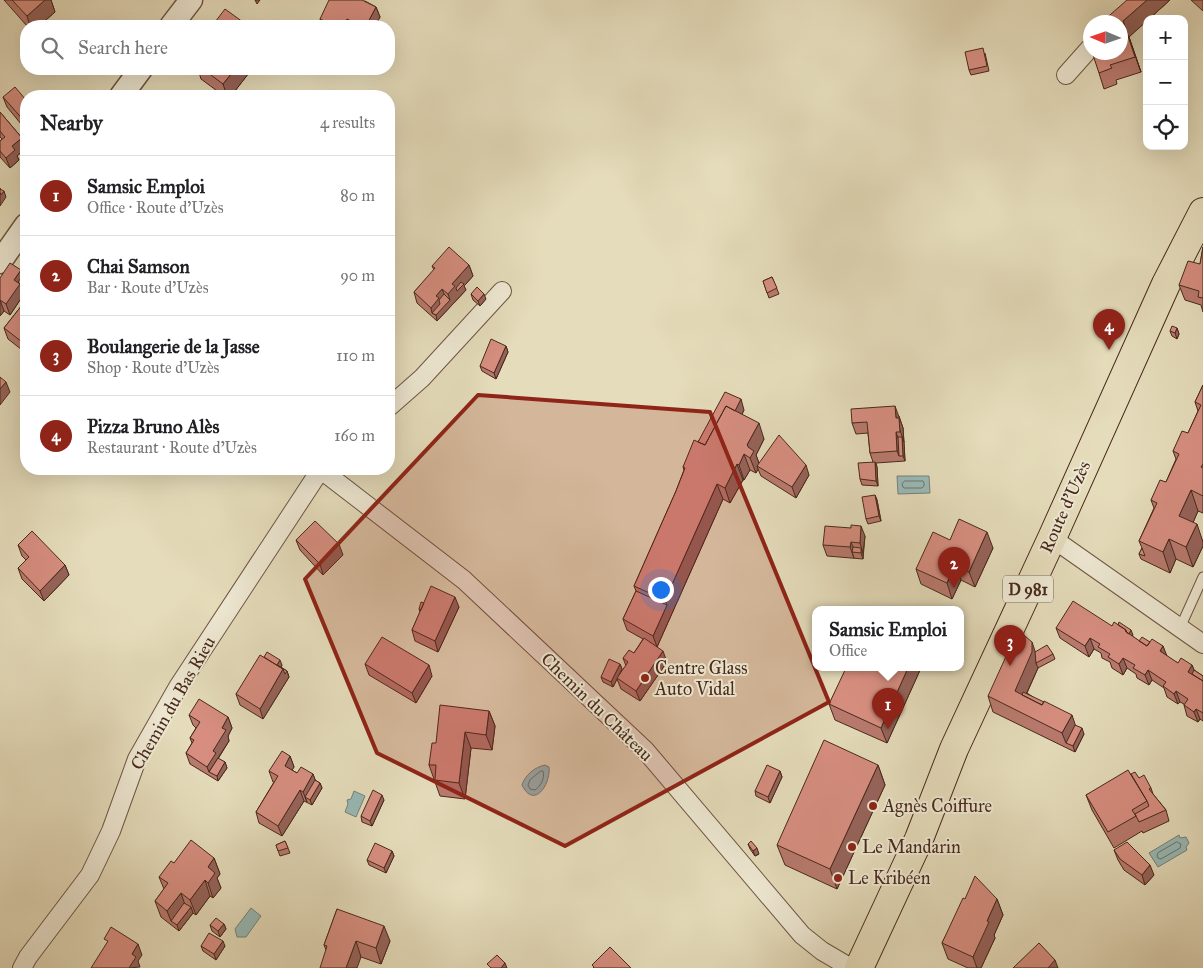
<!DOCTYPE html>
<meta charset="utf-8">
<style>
body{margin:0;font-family:"IM FELL Great Primer",serif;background:#f6f6f6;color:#202124}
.controls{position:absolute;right:15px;top:15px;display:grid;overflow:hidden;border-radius:10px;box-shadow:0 5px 20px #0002}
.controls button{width:45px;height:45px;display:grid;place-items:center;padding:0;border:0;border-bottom:1px solid #e0e0e0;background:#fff;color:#202124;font:25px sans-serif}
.compass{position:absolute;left:1083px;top:15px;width:45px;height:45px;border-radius:50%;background:#fff;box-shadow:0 5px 20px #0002;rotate:272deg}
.you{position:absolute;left:660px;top:589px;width:18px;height:18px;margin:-12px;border:4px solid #fff;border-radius:50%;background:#1a73e8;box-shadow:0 0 0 8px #1a73e833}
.badge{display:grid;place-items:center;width:32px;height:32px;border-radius:50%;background:#8f2418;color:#fff;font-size:16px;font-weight:700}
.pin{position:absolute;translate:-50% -41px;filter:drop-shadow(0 1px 2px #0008)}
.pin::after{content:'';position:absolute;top:26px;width:18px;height:15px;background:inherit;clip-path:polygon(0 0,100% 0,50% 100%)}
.popup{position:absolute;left:812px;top:606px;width:152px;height:65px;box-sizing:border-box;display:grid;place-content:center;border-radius:10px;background:#fff;filter:drop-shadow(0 1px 4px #0005);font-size:16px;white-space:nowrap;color:#757577}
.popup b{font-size:19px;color:#202124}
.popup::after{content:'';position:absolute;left:50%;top:100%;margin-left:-10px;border:10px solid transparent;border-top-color:#fff}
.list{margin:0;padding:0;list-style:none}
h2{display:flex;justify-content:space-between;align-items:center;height:65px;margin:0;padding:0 20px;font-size:21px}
h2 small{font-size:16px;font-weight:400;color:#757577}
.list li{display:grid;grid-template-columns:32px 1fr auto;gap:15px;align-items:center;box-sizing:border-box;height:80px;padding:0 20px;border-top:1px solid #e0e0e0}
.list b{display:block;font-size:19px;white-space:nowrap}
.list p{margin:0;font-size:16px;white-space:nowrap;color:#757577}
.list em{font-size:16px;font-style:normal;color:#757577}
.icon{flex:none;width:28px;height:28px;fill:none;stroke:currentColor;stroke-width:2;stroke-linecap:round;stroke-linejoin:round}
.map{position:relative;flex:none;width:1203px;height:968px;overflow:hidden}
.search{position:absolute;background:#fff;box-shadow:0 5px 20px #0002;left:20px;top:20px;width:375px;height:55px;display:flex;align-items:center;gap:12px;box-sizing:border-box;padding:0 18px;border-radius:20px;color:#757577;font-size:19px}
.panel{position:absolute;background:#fff;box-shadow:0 5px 20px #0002;left:20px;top:90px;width:375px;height:385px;border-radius:20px}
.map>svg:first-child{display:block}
</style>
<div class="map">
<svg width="1203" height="968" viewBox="0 0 1203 968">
<rect width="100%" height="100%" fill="#e5dcbb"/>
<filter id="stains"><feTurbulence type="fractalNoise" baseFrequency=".004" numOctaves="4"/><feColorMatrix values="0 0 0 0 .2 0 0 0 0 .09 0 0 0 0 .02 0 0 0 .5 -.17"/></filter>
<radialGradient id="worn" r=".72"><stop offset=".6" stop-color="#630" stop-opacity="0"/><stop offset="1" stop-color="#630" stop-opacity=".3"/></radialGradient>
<path fill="#98bab7" stroke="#788079" d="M897,476H929L930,493L898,494Z
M545,765L549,767C551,784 534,810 522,785C525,775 535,767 545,765Z
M354,791L365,796L356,817L345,812L348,804L347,800L351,799Z
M1179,835L1180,838L1186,837L1189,843L1186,847L1187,850L1158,867L1149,853Z
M251,908L261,916L246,937H237L235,929Z"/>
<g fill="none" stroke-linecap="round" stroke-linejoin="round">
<path stroke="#70726a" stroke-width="1" d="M905,481H923L924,483V486L922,488H904L903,487L902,484Z
M541,771H543C545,778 541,786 535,790L530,789L528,785L530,780Z
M1177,842L1181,844L1180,848L1161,859L1158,858L1157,856L1158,853Z"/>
<defs>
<path id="service" d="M1180,628L1203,577"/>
<path id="minor" d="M1066,75L1090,48
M389,407L422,378L502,291
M320,469L464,580L645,750L802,935L822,951L851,968
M1052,538L1203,644
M22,968L28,957L90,875L111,831L137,759L178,687L321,469"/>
<path id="tertiary" d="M171,26L191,0
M121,96L141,69
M0,262L26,225"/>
<path id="primary" d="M859,968L919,839L954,749L1052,538L1166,284L1203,212"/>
</defs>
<use href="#service" stroke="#6e5644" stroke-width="11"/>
<use href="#minor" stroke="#6e5644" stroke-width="20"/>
<use href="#tertiary" stroke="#6e5644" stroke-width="25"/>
<use href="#primary" stroke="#47291c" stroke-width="30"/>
<use href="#service" stroke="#eee8d3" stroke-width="9"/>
<use href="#minor" stroke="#eee8d3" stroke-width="18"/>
<use href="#tertiary" stroke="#eee8d3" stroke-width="22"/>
<use href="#primary" stroke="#e5dcbb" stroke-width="28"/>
</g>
<path fill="#b97a6e" stroke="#47291c" d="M4,0H51L55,12L39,26H27Z
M1127,0H1170L1149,19H1147L1129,37L1141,72L1116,80L1117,84L1104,89L1099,73L1120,52Z
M1191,0H1203V11Z
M365,1L376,7L380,17L375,26H322L320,19Z
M985,53L989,71L971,75L969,70Z
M198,69H252L231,96H224L201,79Z
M274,69H285L281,74Z
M3,97L26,100V130L7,107Z
M0,112L22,138L26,148L17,156L19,160L10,168L0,157V141L2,139L0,137Z
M1203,247V312L1201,305L1185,300L1179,285L1200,264Z
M469,265L473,276L464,286L466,290L437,321L417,303L414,292L434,270L432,266Z
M21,270L23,275L26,278V285L22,290L24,294L10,315L4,311L0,316V278Z
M772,277L779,294L769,298L763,281Z
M471,294L486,299L480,306L473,300Z
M26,300V353L8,339L4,328Z
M1177,328L1179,334L1177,339L1172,336L1170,331Z
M506,346L508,352L496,379L482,371L480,366Z
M1203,385V513L1198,511L1193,522L1203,542V546L1193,567L1176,559L1170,573L1141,559L1139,554L1142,548L1139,541L1154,508L1151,500L1166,482L1176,459L1173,451L1188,433L1198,411L1195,402Z
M744,410L742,414L764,439L756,455L759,463L809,475L796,498L761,476L758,469L756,473L750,470L744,480H743L730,503L723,499L657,647L667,662L640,701L621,689L617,679L613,687L603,682L601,677L620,664L622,669L618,677L626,666L623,658L634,653L643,639L627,630L623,619L636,591L634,586L676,491L684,470L683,467L698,441Z
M899,416L903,428L905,461L876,463L877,467L878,486L862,485L860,479L873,462L870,453L868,433L856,434L852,423Z
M875,495L877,500L881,521L868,524L866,519Z
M851,528L865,536L863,559L827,556L823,545Z
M296,540L343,555L323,575L300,550Z
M950,540L993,548L975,587L961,580L952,599L921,584L916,569Z
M18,545L65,565L69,575L44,601L22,579L18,568L26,560L22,556Z
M424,604L459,607L438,652L415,641L412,630L420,612L419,609Z
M1112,626L1133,635L1132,636L1139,641L1150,642L1163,646L1166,656L1178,663L1192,665L1194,670L1203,676V721L1200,719L1198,722L1187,716L1184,705V704L1180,702L1178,704L1167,697L1164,688L1152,680L1149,685L1137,678L1136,674L1127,668L1123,675L1112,668L1110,662L1102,658L1101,653L1094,649L1089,657L1060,638L1056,628Z
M1035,652L1053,654L1055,659L1038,668L1027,693L1075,725L1084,734L1075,752L993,712L988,696Z
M264,657L282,665L281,667L287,671L289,677L263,719L240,705L236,694Z
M365,664L432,676L416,703L369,675Z
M921,668L887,743L835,720L829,704Z
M489,711L495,726L492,750L471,748L465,799L440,796L429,765L436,743Z
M189,715L228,717L232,728L228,736L229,741L218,759L225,762L227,768L218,781L190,764L186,753L192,743L190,738L196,728L193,725Z
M290,756L294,767L292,770L297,773L313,774L315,780L320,783L322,788L312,805L304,801L282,836L259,823L256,812L274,782H273L269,771Z
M878,765L885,785L837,889L785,865L777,845Z
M780,771L782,777L770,803L756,796L755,791Z
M1131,774L1139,778L1151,788L1153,794L1166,810L1169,821L1143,833L1142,831L1114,848L1092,810L1086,795Z
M384,800L372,826L362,822L361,816Z
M285,841L290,853L280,856L276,845Z
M748,844L759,854L755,856L750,849Z
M1114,850L1154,875L1145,885L1124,870L1118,860Z
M392,851L394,856L386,873L369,865L367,860Z
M214,858L220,874L217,878L221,888L213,898L210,896L196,915L193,913L179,931L161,917L155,901L164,889L159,877L174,863Z
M965,899H997L1003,915L994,935L995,938L981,968H968L948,959L942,943Z
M337,909L390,941L381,964L361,957L326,950L324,945Z
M224,924L226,929L220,937L212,931L210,925Z
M201,946H225L216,960L203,951Z"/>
<path fill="#96635a" stroke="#47291c" d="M45,0H51L55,12L39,26H30L27,16Z
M255,0H260L257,4Z
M1147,0H1170L1149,19H1147V21L1129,37L1141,72L1123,21Z
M376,7L380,17L375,26H366Z
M347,19L350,26H344Z
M235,69H252L231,96H227L223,84Z
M279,69H285L281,74Z
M22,138L26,148L17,156L19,160L10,168L6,158L12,146Z
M0,188L2,194L4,191L6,197L0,206Z
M469,265L473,276L464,286L466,290L437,321L436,315L432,313L431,308L436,296L442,289L446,299L450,300L448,294L452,284Z
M21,270L24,279L26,277V285L22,290L24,294L10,315L6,304L14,280Z
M484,294L486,299L480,306L478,301Z
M0,300L4,311L0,316Z
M1177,328L1179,334L1177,339L1175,333Z
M506,346L508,352L496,379L494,373Z
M6,382L10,392L0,405V389Z
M741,399L744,410L737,424L733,414Z
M895,406L903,428L904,442L896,418Z
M759,423L764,439L756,455L760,466H757L758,469L756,473L750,458L747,445Z
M896,432L900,443L899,456L897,451Z
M902,437L904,442L905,461L903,456Z
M744,454L750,470L744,480L739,465Z
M875,462L877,467L878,486L876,481Z
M737,464L743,480L730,503L725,488Z
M806,465L809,475L796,498L792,487Z
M717,484L723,499L657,647L653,636L667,605L665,600Z
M1191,490L1198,511L1187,537L1179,516Z
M875,495L877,500L881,521L879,516Z
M1197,524L1203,542V546L1193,567L1186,547Z
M861,526L865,536L863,553L860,543Z
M987,532L993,548L975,587L969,572Z
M1169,539L1176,559L1170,573L1163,552Z
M851,542L855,552H852L854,558L850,547Z
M339,544L343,555L323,575L320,564Z
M861,548L863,553V559L861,553Z
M65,565L69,575L44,601L40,591Z
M955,565L961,580L952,599L947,583Z
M455,597L459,607L438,652L435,641Z
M1126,630H1131L1133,635L1129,642L1125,631Z
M1090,638L1094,649L1089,657L1085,646Z
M1032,642L1037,657L1036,663L1038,668L1022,703L1015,691Z
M1163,646L1167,656L1160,651Z
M663,651L667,662L640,701L636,691Z
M1123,658L1127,668L1123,675L1119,664Z
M280,660L282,665L279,670L277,665Z
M620,664L622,669L613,687L611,682Z
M429,665L432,676L416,703L412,693Z
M1192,665L1196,675L1190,677L1188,672Z
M908,668H921L887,743L881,728Z
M283,669L287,671L289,677L263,719L260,709Z
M1148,670L1152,680L1149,685L1145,675Z
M1176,691L1180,702L1178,704L1174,694Z
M1196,709L1200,719L1198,722L1194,712Z
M489,711L495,726L492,750L486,735Z
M1072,715L1077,730L1066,743L1062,733Z
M228,717L232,728L228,736L229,741L209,772L207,767L213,751L222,728Z
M1082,728L1084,734L1075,752L1073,746Z
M465,732L471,748L465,799L459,783Z
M290,756L294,767L288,776L285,766Z
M225,762L227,768L218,781L217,776Z
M878,765L885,785L837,889L830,869Z
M780,771L782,777L770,803L768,797Z
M313,774L317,785L305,797L307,802L303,792Z
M320,783L322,788L312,805L310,800Z
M300,790L304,801L282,836L278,826Z
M382,795L384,800L372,826L370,821Z
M757,848L759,854L755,856L753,851Z
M392,851L394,856L386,873L384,868Z
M214,858L220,874L217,878L221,888L213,898L208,883V867Z
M1150,865L1154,875L1145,885L1142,875Z
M205,880L210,896L196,915L190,900Z
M181,893L186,908L171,921L167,911Z
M997,899L1003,915L994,935L995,938L981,968H977L973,957L987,921Z
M191,907L193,913L179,931L177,925Z
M224,924L226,929L220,937L218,931Z
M384,926L390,941L381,964L376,948Z
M223,941L225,946L216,960L214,954Z
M356,941L361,957L357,968H346Z
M138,944L142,955L138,961L140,967L129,968L132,954Z
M1055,960L1058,968H1047Z
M505,963L507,968H501Z"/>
<path fill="#d78e80" stroke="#47291c" d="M12,0H45L27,16Z
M329,0H362L376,7L366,26H361L347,19L344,26H335L320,19Z
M1127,0H1147L1123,21L1135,57L1110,65L1112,68L1099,73L1093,55L1100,52H1120V22H1102Z
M225,9L247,25L246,26H212Z
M983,48L987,66L969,70L965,52Z
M203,69H235L223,84Z
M15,87L26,100V123L3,97Z
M0,112L22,138L12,146L15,150L6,158L0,151V141L5,137L0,131Z
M0,189L4,191L1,195L0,192Z
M449,247L469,265L452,284L455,286L448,294L442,289L436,296L439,298L431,308L414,292L435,268L432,266Z
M1203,247V298L1198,297L1199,291L1179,285L1188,261L1200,264Z
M10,263L21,270L14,280L20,284L6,304L0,300V278Z
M23,275L26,277L21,285L18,282Z
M772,277L777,288L767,293L763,281Z
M461,282L464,284L457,291L456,288Z
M477,287L484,294L478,301L471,294Z
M444,294L450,300L436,315L432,313L440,304L439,300Z
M26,300V345L4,328Z
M1172,326L1177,328L1175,333L1170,331Z
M491,339L506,346L494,373L480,366Z
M0,377L6,382L0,389Z
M1203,385V464L1201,467L1203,468V496L1191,490L1179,516L1197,524L1186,547L1169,539L1163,552L1139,541L1157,503L1151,500L1160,480L1166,482L1179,454L1173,451L1182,431L1188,433L1201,405L1195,402Z
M725,392L741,399L735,411L726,406L705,445L698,442Z
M726,406L759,423L747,445L748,446V447L754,451L750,458L744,454L739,465L737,464L725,488L717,484L665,600L634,586L676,491L685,468L683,467L694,440L705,445Z
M895,406L896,418H899L900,432H896L897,451L870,453L867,422L852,423L851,409Z
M779,435L806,465L792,487L757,466Z
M898,437H902L903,456H899Z
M875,462L876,481L860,479L858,463Z
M875,495L879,516L866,519L862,497Z
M959,519L987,532L969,572L955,565L947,583L916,569L933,532L950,540Z
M315,521L339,544L320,564L296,540Z
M851,525L861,526L860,543L851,542L850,547L823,545L825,526L851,528Z
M32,531L65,565L40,591L18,568L29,557L18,545Z
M853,547L861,548V553L852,552Z
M1142,548L1145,556L1139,554Z
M431,586L455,597L435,641L412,630Z
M636,591L667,605L653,636L623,619Z
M1073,601L1112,626L1114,622L1126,630L1125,631L1147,646L1152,639L1163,646L1160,651L1178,663L1181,658L1192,665L1188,672L1203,681V713L1196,709L1194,712L1184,705L1188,699L1176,691L1174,694L1163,686L1166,682L1148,670L1145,675L1133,668L1135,665L1123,658L1119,664L1108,657L1110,654L1098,647L1100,644L1090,638L1085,646L1056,628Z
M421,602L424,603L421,610L419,609Z
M1119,622L1131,630L1129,634L1127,633L1126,630L1118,625Z
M1018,630L1032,642V652L1015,691L1042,705L1044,701L1072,715L1062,733L988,696Z
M382,637L429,665L412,693L365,664Z
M1142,637L1150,642L1147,646L1139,641Z
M644,638L663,651L636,691L617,678L628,662L623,658L629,650L634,653Z
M1047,645L1053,654L1036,663L1035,652Z
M267,652L280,660L277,665L287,671L285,674L283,669L264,657Z
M260,655L283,669L260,709L236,694Z
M609,659L620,664L611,682L601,677Z
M846,668H908L881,728L829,704Z
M1194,670L1203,676V681L1192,674Z
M1023,692L1044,702L1042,705L1022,695Z
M199,699L228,717L222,728L226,730L213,751L216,753L207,767L186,753L194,740L190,738L200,722L189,715Z
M440,705L489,711L486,735L465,732L459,783L435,780L436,765H429L432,743H436Z
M1075,725L1082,728L1073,746L1066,743Z
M824,740L878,765L830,869L777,845Z
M282,751L290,756L285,766L297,773L301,767L313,774L303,792L300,790L278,826L256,812L278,776L269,771Z
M218,758L225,762L217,776L209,772Z
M767,765L780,771L768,797L755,791Z
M1128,770L1147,801L1132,810L1136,816L1108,832L1086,795Z
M1135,772L1139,778L1144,775L1151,788L1149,789L1166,810L1139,822L1135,814L1149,806L1147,801L1131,774Z
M315,780L320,783L310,800L305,797Z
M373,790L382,795L370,821L361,816Z
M191,840L214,858L208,867L215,873L208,883L205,880L190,900L181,893L167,911L155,901L168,883L159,877L171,861L174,863Z
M285,841L288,848L278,851L276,845Z
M751,841L757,848L753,851L748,844Z
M1127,842L1150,865L1142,875L1120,859L1114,850Z
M375,843L392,851L384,868L367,860Z
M975,876L997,899L987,921L989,922L973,957L942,943L963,898L965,899Z
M184,903L191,907L177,925L171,921Z
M337,909L384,926L376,948L356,941L346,968H320L327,946L324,945Z
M216,918L224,924L218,931L210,925Z
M111,927L138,944L132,954L136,957L129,968H91L108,941L104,939Z
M209,933L223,941L214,954L201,946Z
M1039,943L1055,960L1048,968H1013Z
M610,947L631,968H593L594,967L592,965Z
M497,955L505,963L501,968H491L487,964Z"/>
<path fill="#8f2418" fill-opacity="0.2" stroke="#8f2418" stroke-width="4" stroke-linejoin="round" d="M478,395L710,412L829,702L565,846L377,753L305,579Z"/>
<g fill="#8f2418" stroke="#eee8d3" stroke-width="2">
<circle cx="645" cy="678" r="5"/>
<circle cx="873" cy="806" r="5"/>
<circle cx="852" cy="847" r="5"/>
<circle cx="838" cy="878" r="5"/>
</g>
<g text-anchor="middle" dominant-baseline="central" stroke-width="4" stroke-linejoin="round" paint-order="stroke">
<rect fill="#eee8d3" stroke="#796253" stroke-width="1" x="1003" y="575.5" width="50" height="27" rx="4"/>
<g font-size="16" font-weight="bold" fill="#47291c">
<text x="1028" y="589">D 981</text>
</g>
<g font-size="18" fill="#47291c" stroke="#eee8d3">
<text transform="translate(1065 507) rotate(-66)">Route d'Uzès</text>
<text transform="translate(173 703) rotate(-60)">Chemin du Bas Rieu</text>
<text transform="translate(597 707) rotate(44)">Chemin du Château</text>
</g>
<g font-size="18" fill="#47291c" stroke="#eee8d3" text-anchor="start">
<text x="655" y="668">Centre Glass<tspan x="655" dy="21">Auto Vidal</tspan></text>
<text x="883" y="806">Agnès Coiffure</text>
<text x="862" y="847">Le Mandarin</text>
<text x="848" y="878">Le Kribéen</text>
</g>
</g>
<rect width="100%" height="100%" filter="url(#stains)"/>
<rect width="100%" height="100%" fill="url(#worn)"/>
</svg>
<div class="controls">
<button>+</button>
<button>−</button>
<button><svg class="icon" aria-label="locate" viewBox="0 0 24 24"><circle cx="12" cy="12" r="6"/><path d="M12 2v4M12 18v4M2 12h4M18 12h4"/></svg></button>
</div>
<svg class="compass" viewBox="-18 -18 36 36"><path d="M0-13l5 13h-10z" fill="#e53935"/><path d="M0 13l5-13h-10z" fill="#757577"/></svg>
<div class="you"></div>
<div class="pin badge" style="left:888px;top:729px">1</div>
<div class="popup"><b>Samsic Emploi</b>Office</div>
<div class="pin badge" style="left:954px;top:588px">2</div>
<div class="pin badge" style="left:1010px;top:666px">3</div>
<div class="pin badge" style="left:1109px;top:350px">4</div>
<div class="search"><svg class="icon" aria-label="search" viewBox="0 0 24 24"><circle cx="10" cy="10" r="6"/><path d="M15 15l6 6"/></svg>Search here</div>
<section class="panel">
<h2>Nearby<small>4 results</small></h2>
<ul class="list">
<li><span class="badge">1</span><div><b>Samsic Emploi</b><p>Office · Route d'Uzès</p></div><em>80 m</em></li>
<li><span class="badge">2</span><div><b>Chai Samson</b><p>Bar · Route d'Uzès</p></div><em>90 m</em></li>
<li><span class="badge">3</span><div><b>Boulangerie de la Jasse</b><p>Shop · Route d'Uzès</p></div><em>110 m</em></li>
<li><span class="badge">4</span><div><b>Pizza Bruno Alès</b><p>Restaurant · Route d'Uzès</p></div><em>160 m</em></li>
</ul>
</section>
</div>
